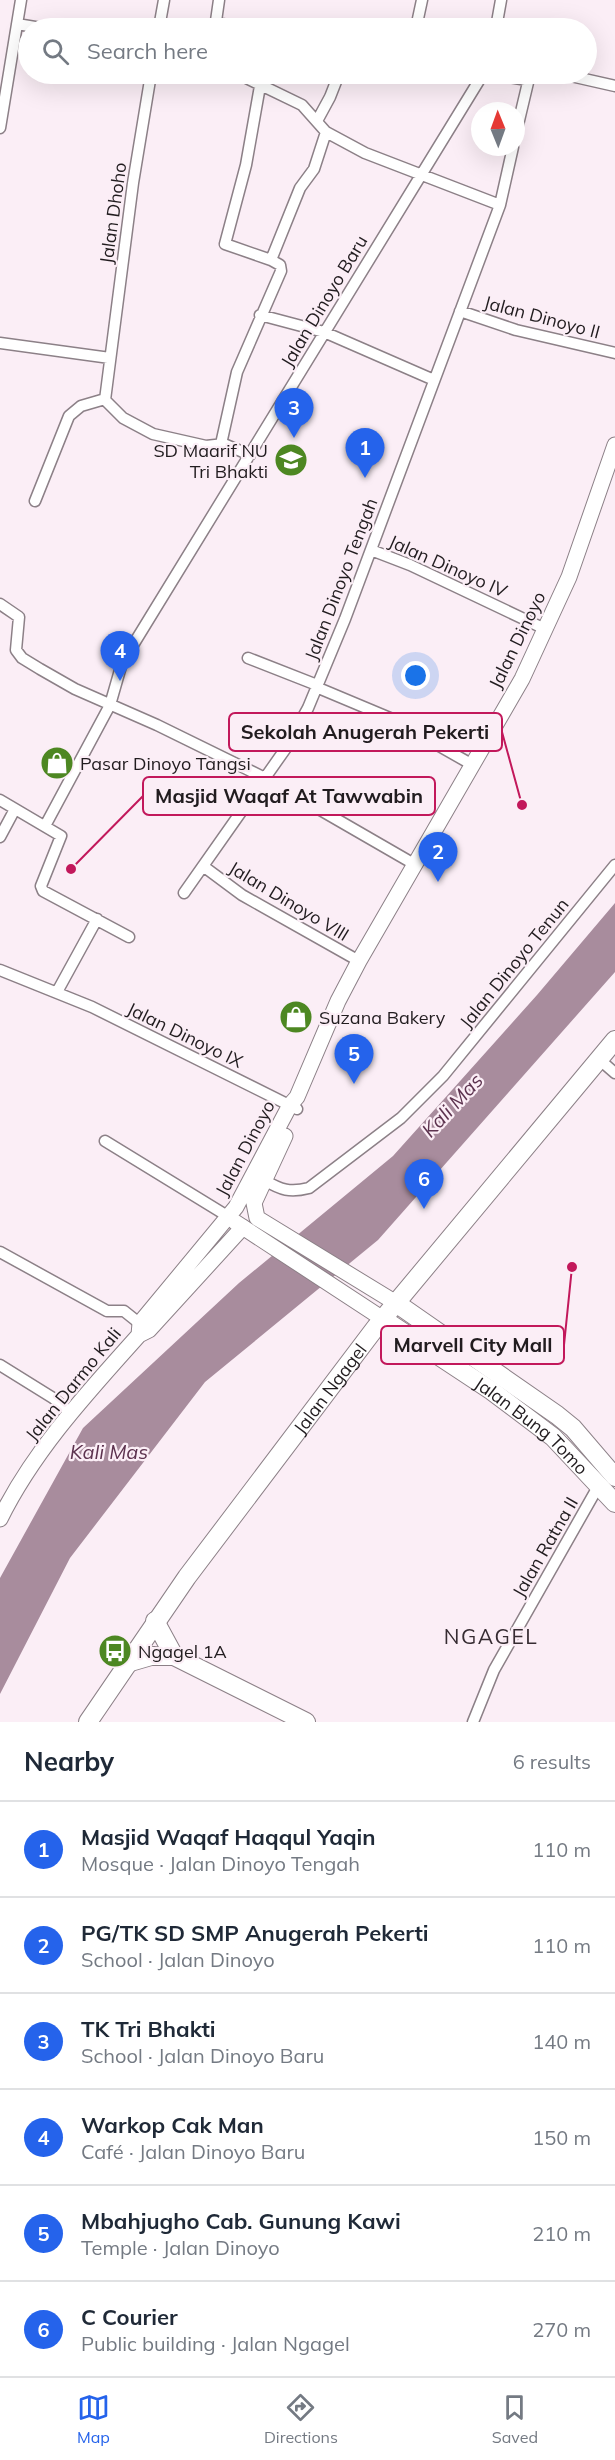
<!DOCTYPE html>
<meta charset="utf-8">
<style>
body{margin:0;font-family:Mulish,sans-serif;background:#f2f2f3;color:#1f2937}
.compass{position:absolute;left:471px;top:102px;width:54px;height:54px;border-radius:50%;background:#fff;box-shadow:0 6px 24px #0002;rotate:359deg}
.you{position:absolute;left:416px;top:676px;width:21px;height:21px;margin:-15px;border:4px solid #fff;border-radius:50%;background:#1a73e8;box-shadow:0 0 0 9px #1a73e833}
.badge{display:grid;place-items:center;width:39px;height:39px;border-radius:50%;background:#2563eb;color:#fff;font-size:20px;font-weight:700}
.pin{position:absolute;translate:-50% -50px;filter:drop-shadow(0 2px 3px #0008)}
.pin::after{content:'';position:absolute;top:32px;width:21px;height:18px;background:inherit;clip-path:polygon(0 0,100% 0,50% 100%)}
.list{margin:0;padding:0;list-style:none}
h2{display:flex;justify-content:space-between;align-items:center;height:78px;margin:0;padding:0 24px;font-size:26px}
h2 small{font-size:20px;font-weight:400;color:#747a83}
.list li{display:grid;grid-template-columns:39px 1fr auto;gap:18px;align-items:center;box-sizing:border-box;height:96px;padding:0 24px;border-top:2px solid #e0e1e3}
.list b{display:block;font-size:22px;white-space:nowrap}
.list p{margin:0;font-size:20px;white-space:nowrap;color:#747a83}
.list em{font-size:20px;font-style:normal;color:#747a83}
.icon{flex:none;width:33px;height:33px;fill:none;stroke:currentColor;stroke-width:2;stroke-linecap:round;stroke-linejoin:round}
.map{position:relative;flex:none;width:615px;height:1722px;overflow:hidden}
.search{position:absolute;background:#fff;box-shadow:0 6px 24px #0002;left:18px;right:18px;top:18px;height:66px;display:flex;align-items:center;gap:15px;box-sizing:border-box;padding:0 21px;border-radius:33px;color:#747a83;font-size:22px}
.sheet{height:654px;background:#fff}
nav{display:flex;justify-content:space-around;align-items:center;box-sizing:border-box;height:84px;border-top:2px solid #e0e1e3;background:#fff;font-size:16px;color:#747a83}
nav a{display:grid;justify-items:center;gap:3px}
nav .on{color:#2563eb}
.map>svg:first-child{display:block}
</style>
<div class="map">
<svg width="615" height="1722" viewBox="0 0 615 1722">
<rect width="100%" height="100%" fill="#fbeef6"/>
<path fill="#a88c9d" d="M615,903V972L378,1240L205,1382L70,1558L0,1694V1578L83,1428L239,1283L393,1156L537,995Z"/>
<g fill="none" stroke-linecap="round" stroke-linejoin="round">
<defs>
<path id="minor" d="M216,23L245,28
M17,24L41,28
M159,28L164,0
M215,28L219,0
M416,28L422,0
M496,28L501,0
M151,74L133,183L105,400L123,418L153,434L206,446L224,444L250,455
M238,74L302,105L326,132L365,153L500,205
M490,74L527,80
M562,74L615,86
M260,86L246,165L225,244L271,260
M317,121L330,97L339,74
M0,128L21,0
M516,133L530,74
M460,311L516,330L615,353
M260,315L324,332L434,380
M0,343L110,358
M221,444L237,372L281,271L280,265L271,260L300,188L314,169L326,132
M35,501L69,416L81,406L105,399
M371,550L410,565L545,629
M0,604L19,617L16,650L22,658L40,669L75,689L157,725L265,778L414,864
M248,658L317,685
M316,687L390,718L471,764
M0,800L61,836L41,886L43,891L129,937
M45,826L110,705L122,663L483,74
M0,837L15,809
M203,866L242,895L359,961
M184,893L286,748L308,708L345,619L500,205L513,147
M0,970L92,1007L297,1109
M57,992L97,919
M600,1060L615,1073
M105,1141L229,1217
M264,1180C281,1190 290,1193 309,1188L401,1118L443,1076L615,865
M0,1252L107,1311H124L144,1327
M0,1365L53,1398L71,1413
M473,1722L494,1670L599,1485"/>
<path id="secondary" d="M285,1136L254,1203L257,1218L396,1303
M235,1222L383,1319
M139,1335L140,1323L236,1207L290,1105L297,1097L338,1001L359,961L522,679L569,577L615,445
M0,1519C34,1450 88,1392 139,1335L149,1330L243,1227"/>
<g id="trunk">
<path d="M396,1303L557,1415L573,1428L615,1477"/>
<path id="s1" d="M383,1319L492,1391L553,1437L615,1503"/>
<path d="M155,1621L174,1656"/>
<path d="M127,1663L151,1656H174L306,1722"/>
<path id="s2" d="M88,1722L187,1577L376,1327L615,1040"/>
</g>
</defs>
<use href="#minor" stroke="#8c8087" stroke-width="13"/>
<use href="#secondary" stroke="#8c8087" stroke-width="17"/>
<use href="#trunk" stroke="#8c8087" stroke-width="20"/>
<use href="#minor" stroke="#fff" stroke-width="10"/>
<use href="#secondary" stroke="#fff" stroke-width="15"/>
<use href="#trunk" stroke="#fff" stroke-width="18"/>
</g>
<defs>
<symbol id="school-disc" viewBox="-11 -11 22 22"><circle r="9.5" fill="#4d8722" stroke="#fbeef6"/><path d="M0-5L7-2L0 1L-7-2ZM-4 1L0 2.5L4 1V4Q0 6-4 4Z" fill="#fff"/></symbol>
<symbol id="shop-disc" viewBox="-11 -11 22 22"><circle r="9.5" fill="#4d8722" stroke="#fbeef6"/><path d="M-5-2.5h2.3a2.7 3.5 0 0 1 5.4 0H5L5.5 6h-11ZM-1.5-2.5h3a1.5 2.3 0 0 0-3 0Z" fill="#fff"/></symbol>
<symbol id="bus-disc" viewBox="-11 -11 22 22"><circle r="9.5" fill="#4d8722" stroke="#fbeef6"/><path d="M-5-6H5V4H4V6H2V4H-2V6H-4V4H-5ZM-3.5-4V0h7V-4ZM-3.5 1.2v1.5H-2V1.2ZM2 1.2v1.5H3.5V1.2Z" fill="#fff"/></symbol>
</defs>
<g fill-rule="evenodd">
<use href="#school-disc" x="272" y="441" width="38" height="38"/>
<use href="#shop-disc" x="38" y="744" width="38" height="38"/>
<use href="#shop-disc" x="277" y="998" width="38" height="38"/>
<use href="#bus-disc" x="96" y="1632" width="38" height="38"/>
</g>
<g text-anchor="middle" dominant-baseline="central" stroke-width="4.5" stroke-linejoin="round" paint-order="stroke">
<g font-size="18" fill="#211c1f" stroke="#fbeef6">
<text transform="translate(113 213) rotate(-82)">Jalan Dhoho</text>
<text transform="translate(324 301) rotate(-59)">Jalan Dinoyo Baru</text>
<text transform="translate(542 317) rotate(15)">Jalan Dinoyo II</text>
<text transform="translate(448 566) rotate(24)">Jalan Dinoyo IV</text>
<text transform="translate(341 579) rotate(-69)">Jalan Dinoyo Tengah</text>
<text transform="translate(517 640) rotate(-64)">Jalan Dinoyo</text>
<text transform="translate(289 901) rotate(31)">Jalan Dinoyo VIII</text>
<text transform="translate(514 963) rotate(-51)">Jalan Dinoyo Tenun</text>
<text transform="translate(185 1035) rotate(26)">Jalan Dinoyo IX</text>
<text transform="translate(245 1148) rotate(-62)">Jalan Dinoyo</text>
<text transform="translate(73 1384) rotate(-51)">Jalan Darmo Kali</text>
<text stroke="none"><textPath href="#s2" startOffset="412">Jalan Ngagel</textPath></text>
<text stroke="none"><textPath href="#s1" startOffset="183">Jalan Bung Tomo</textPath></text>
<text transform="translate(545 1547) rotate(-60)">Jalan Ratna II</text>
</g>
<g font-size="18" fill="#211c1f" stroke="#fbeef6" text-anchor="start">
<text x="268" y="450" text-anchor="end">SD Maarif NU<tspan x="268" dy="21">Tri Bhakti</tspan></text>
<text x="80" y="763">Pasar Dinoyo Tangsi</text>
<text x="319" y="1017">Suzana Bakery</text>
<text x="138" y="1651">Ngagel 1A</text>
</g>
<g font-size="20" font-style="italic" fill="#5d334f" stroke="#fbeef6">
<text transform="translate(452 1105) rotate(-47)">Kali Mas</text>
<text x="109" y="1451">Kali Mas</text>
</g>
<g font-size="21" letter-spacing="1.5" fill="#362c32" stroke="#fbeef6">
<text x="491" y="1636">NGAGEL</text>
</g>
</g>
<path fill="none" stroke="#c2185b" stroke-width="2" d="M522 805L502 732M71 869L143 796M572 1267L564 1345"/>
<g fill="#c2185b" stroke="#fbeef6" stroke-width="2">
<circle cx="522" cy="805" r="6"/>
<circle cx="71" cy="869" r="6"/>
<circle cx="572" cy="1267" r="6"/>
</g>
<g fill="#fbeef6" stroke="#c2185b" stroke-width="2">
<rect x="229" y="713" width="273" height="38" rx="6"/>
<rect x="143" y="777" width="292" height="38" rx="6"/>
<rect x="381" y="1326" width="183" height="38" rx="6"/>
</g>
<g font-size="20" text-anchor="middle" font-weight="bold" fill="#211c1f">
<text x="365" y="739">Sekolah Anugerah Pekerti</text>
<text x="289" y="803">Masjid Waqaf At Tawwabin</text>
<text x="473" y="1352">Marvell City Mall</text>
</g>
</svg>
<svg class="compass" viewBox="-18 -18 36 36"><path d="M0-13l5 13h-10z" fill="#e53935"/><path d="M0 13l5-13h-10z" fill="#747a83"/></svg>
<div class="you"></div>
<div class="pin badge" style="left:365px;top:478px">1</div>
<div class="pin badge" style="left:438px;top:882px">2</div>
<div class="pin badge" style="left:294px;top:438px">3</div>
<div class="pin badge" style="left:120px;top:681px">4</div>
<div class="pin badge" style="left:354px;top:1084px">5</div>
<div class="pin badge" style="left:424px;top:1209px">6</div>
<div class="search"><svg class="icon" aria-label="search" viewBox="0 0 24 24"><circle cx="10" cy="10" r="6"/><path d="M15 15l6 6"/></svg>Search here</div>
</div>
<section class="sheet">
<h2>Nearby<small>6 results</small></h2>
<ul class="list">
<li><span class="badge">1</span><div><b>Masjid Waqaf Haqqul Yaqin</b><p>Mosque · Jalan Dinoyo Tengah</p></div><em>110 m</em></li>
<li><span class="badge">2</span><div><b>PG/TK SD SMP Anugerah Pekerti</b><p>School · Jalan Dinoyo</p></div><em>110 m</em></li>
<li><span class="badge">3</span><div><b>TK Tri Bhakti</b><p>School · Jalan Dinoyo Baru</p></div><em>140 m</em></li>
<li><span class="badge">4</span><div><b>Warkop Cak Man</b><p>Café · Jalan Dinoyo Baru</p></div><em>150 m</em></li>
<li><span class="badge">5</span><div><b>Mbahjugho Cab. Gunung Kawi</b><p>Temple · Jalan Dinoyo</p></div><em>210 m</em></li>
<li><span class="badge">6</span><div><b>C Courier</b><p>Public building · Jalan Ngagel</p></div><em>270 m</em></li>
</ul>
</section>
<nav>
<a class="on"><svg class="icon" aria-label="map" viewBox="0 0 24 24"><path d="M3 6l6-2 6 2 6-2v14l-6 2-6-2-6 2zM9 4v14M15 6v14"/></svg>Map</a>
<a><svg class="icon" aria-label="directions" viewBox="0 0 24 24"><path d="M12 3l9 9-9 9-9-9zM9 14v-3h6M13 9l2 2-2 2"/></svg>Directions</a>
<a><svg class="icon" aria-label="saved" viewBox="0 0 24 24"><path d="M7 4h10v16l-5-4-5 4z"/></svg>Saved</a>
</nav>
